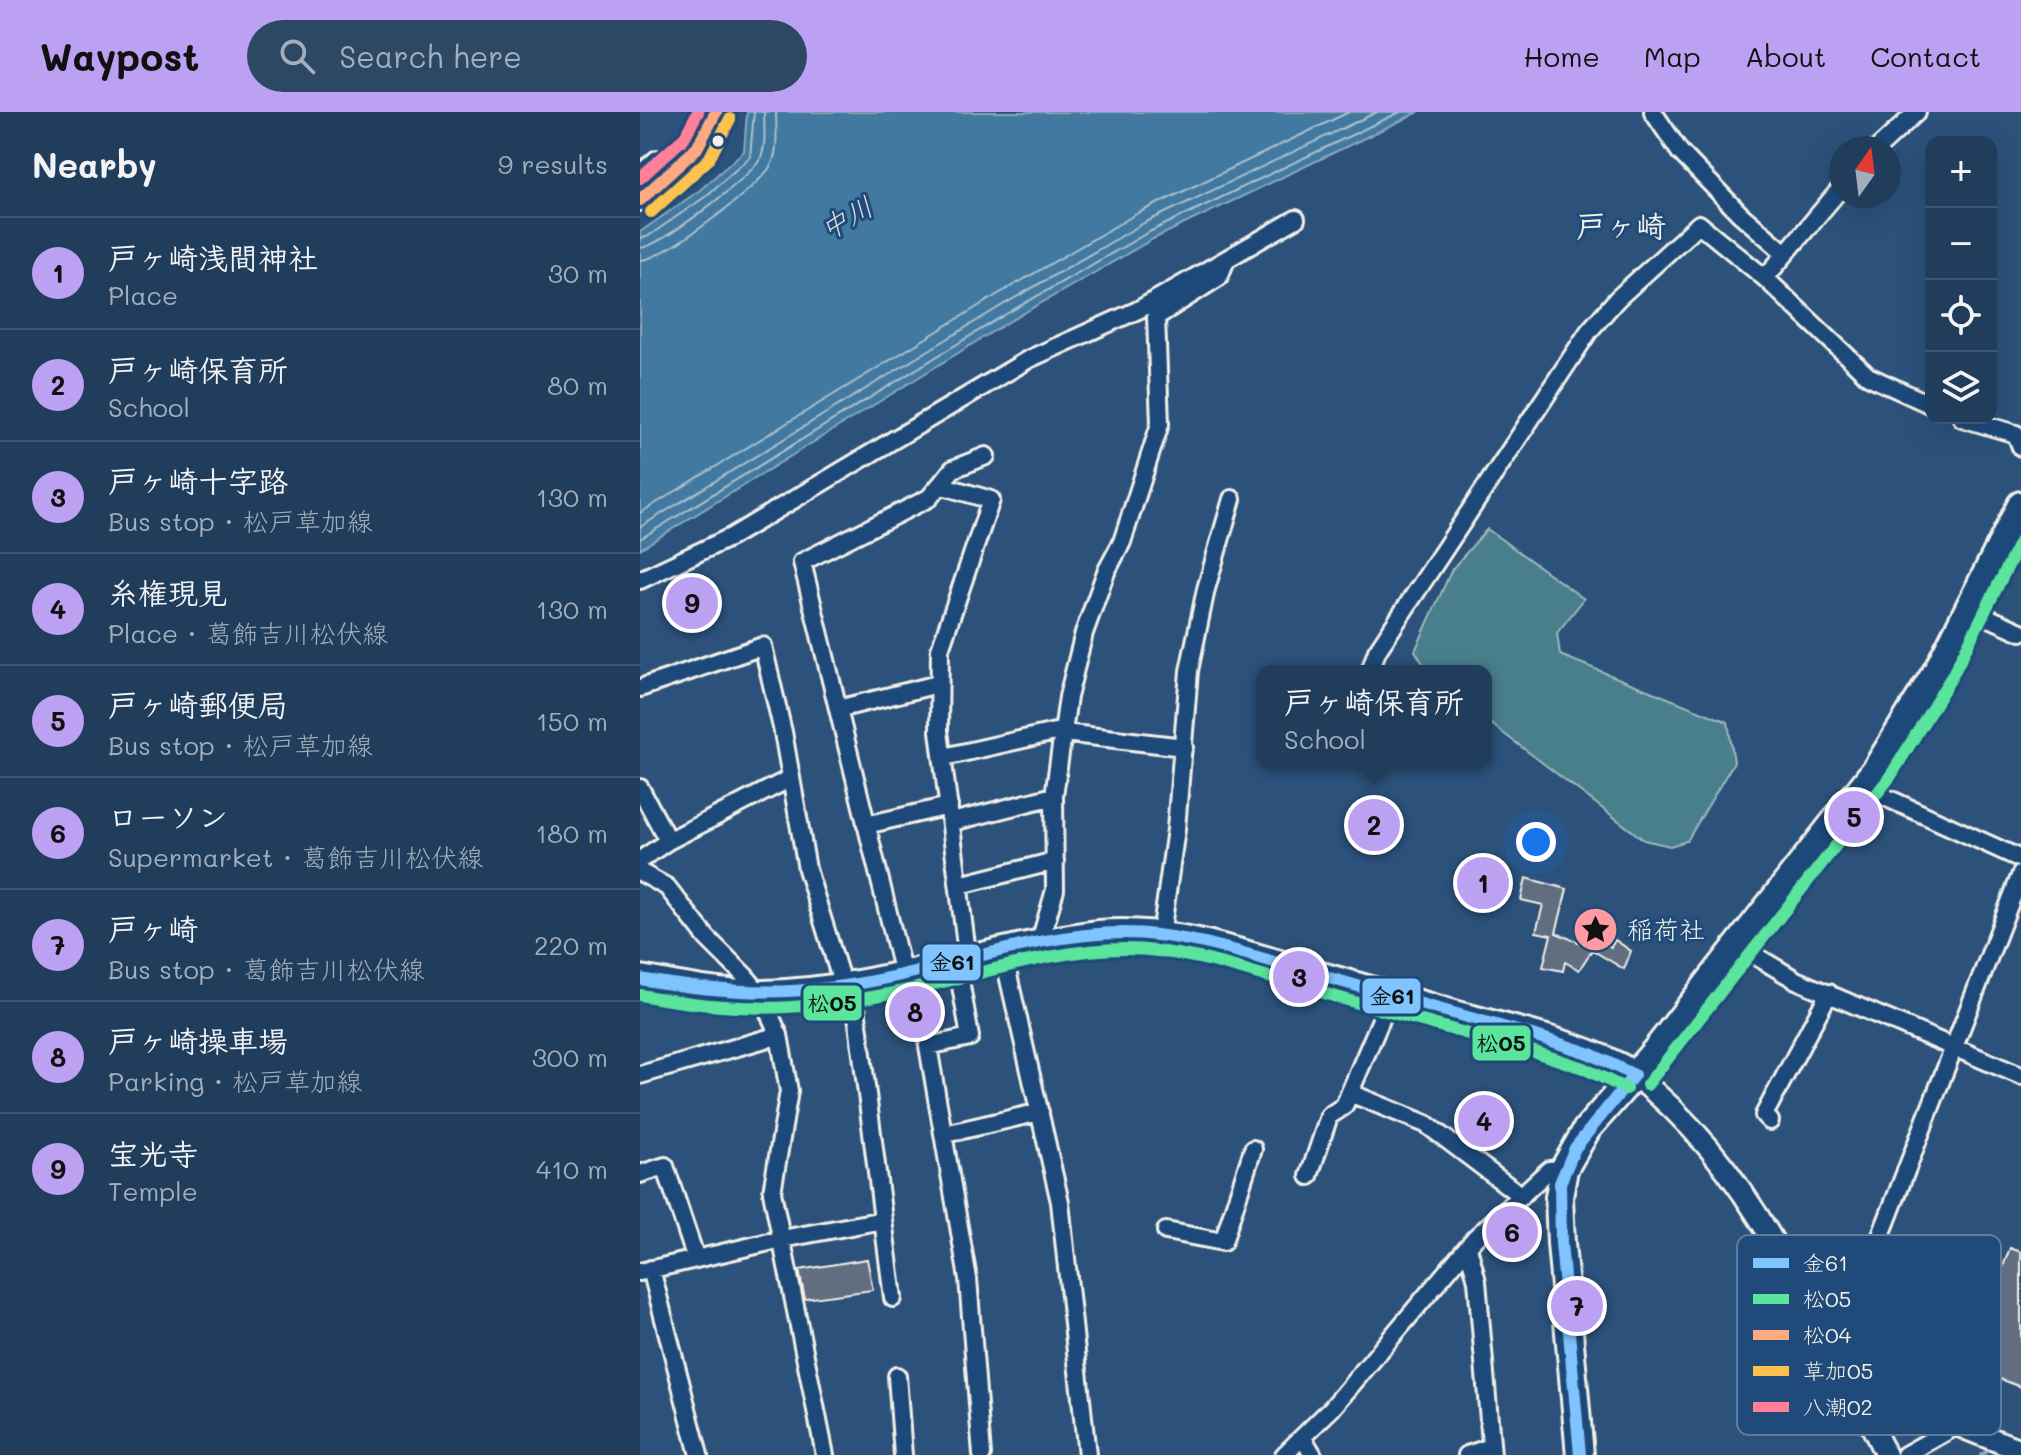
<!DOCTYPE html>
<meta charset="utf-8">
<style>
body{margin:0;font-family:Mali,"Klee One",sans-serif;background:#2d4865;color:#f1f3f6}
.controls{position:absolute;right:24px;top:24px;display:grid;overflow:hidden;border-radius:16px;box-shadow:0 8px 32px #0002}
.controls button{width:72px;height:72px;display:grid;place-items:center;padding:0;border:0;border-bottom:2px solid #3e5672;background:#213d5c;color:#f1f3f6;font:40px sans-serif}
.compass{position:absolute;left:1189px;top:24px;width:72px;height:72px;border-radius:50%;background:#213d5c;box-shadow:0 8px 32px #0002;rotate:14deg}
.you{position:absolute;left:896px;top:730px;width:28px;height:28px;margin:-20px;border:6px solid #fff;border-radius:50%;background:#1a73e8;box-shadow:0 0 0 12px #1a73e833}
.badge{display:grid;place-items:center;width:52px;height:52px;border-radius:50%;background:#bca0f2;color:#111;font-size:26px;font-weight:700}
.pin{position:absolute;translate:-50% -50%;border:4px solid #fff;box-shadow:0 2px 8px #0006}
.popup{position:absolute;left:616px;top:553px;width:236px;height:104px;box-sizing:border-box;display:grid;place-content:center;border-radius:16px;background:#213d5c;filter:drop-shadow(0 2px 6px #0005);font-size:26px;white-space:nowrap;color:#a2aebb}
.popup b{font-size:30px;color:#f1f3f6}
.popup::after{content:'';position:absolute;left:50%;top:100%;margin-left:-16px;border:16px solid transparent;border-top-color:#213d5c}
.list{margin:0;padding:0;list-style:none}
h2{display:flex;justify-content:space-between;align-items:center;height:104px;margin:0;padding:0 32px;font-size:34px}
h2 small{font-size:26px;font-weight:400;color:#a2aebb}
.list li{display:grid;grid-template-columns:52px 1fr auto;gap:24px;align-items:center;box-sizing:border-box;height:112px;padding:0 32px;border-top:2px solid #3e5672}
.list b{display:block;font-size:30px;white-space:nowrap}
.list p{margin:0;font-size:26px;white-space:nowrap;color:#a2aebb}
.list em{font-size:26px;font-style:normal;color:#a2aebb}
.icon{flex:none;width:44px;height:44px;fill:none;stroke:currentColor;stroke-width:2;stroke-linecap:round;stroke-linejoin:round}
.map{position:relative;flex:none;width:1381px;height:1343px;overflow:hidden}
header{display:flex;align-items:center;gap:48px;box-sizing:border-box;height:112px;padding:0 40px;background:#bca0f2;color:#111}
header strong{font-size:38px}
nav{display:flex;gap:44px;margin-inline-start:auto;font-size:28px}
.search{width:560px;height:72px;background:#2d4865;display:flex;align-items:center;gap:20px;box-sizing:border-box;padding:0 28px;border-radius:44px;color:#a2aebb;font-size:30px}
main{display:flex}
aside{flex:1;background:#213d5c}
.map>svg:first-child{display:block}
</style>
<header>
<strong>Waypost</strong>
<div class="search"><svg class="icon" aria-label="search" viewBox="0 0 24 24"><circle cx="10" cy="10" r="6"/><path d="M15 15l6 6"/></svg>Search here</div>
<nav><a>Home</a><a>Map</a><a>About</a><a>Contact</a></nav>
</header>
<main>
<aside>
<h2>Nearby<small>9 results</small></h2>
<ul class="list">
<li><span class="badge">1</span><div><b>戸ヶ崎浅間神社</b><p>Place</p></div><em>30 m</em></li>
<li><span class="badge">2</span><div><b>戸ヶ崎保育所</b><p>School</p></div><em>80 m</em></li>
<li><span class="badge">3</span><div><b>戸ヶ崎十字路</b><p>Bus stop · 松戸草加線</p></div><em>130 m</em></li>
<li><span class="badge">4</span><div><b>糸権現見</b><p>Place · 葛飾吉川松伏線</p></div><em>130 m</em></li>
<li><span class="badge">5</span><div><b>戸ヶ崎郵便局</b><p>Bus stop · 松戸草加線</p></div><em>150 m</em></li>
<li><span class="badge">6</span><div><b>ローソン</b><p>Supermarket · 葛飾吉川松伏線</p></div><em>180 m</em></li>
<li><span class="badge">7</span><div><b>戸ヶ崎</b><p>Bus stop · 葛飾吉川松伏線</p></div><em>220 m</em></li>
<li><span class="badge">8</span><div><b>戸ヶ崎操車場</b><p>Parking · 松戸草加線</p></div><em>300 m</em></li>
<li><span class="badge">9</span><div><b>宝光寺</b><p>Temple</p></div><em>410 m</em></li>
</ul>
</aside>
<div class="map">
<svg width="1381" height="1343" viewBox="0 0 1381 1343">
<rect width="100%" height="100%" fill="#2c517b"/>
<filter id="ink" filterUnits="userSpaceOnUse"><feTurbulence type="fractalNoise" baseFrequency=".0125" numOctaves="2"/><feDisplacementMap in="SourceGraphic" scale="16" xChannelSelector="R" yChannelSelector="G"/><feConvolveMatrix kernelMatrix="1 2 1 2 8 2 1 2 1" color-interpolation-filters="sRGB"/></filter>
<g filter="url(#ink)">
<path fill="#497e8c" stroke="#9eb8ba" stroke-width="2" d="M847,417L944,487L917,521L920,543L1088,610L1094,650L1047,729L1030,734L1004,728L846,608V559H788L775,539L812,457Z"/>
<path fill="#4379a0" stroke="#8aa9bd" stroke-width="2" d="M107,0H779L513,127L370,209L0,437V120L60,78L104,39Z"/>
<g fill="none" stroke-linecap="round" stroke-linejoin="round">
<path stroke="#adc1cb" stroke-width="2" d="M0,126L7,125L65,85L110,45L114,0
M0,136C20,135 107,67 119,49C127,37 124,14 124,0
M0,148C24,148 116,77 130,55C139,41 136,16 136,0
M0,401L355,184L498,101L709,0
M0,415L361,194L504,111L737,0
M0,427L366,202L509,120L760,0"/>
<path stroke="#8aa9bd" stroke-width="4" d="M1341,1343L1346,1340"/>
</g>
<path fill="#616e80" stroke="#f4f1e8" stroke-width="2" d="M886,766L927,777L916,821L941,831L952,821L971,835L975,828L991,839L984,857L952,838L939,858L925,850L923,859L903,855L911,823L896,820L903,793L881,788Z
M1370,1136L1381,1140V1275L1337,1258L1359,1201L1347,1197Z
M227,1147L233,1178L165,1187L159,1158Z"/>
<g fill="none" stroke-linecap="round" stroke-linejoin="round">
<defs>
<path id="minor" d="M1013,0L1040,40L1100,102L1144,140
M1238,36L1277,0
M0,62L17,47
M1125,166L1201,76
M1322,306L1376,322L1381,335
M300,373L313,357L346,344
M0,468L91,425L389,247L498,198L656,107
M1329,497L1381,520
M730,559L737,539L949,219L977,187L1059,112L1125,166L1228,264L1291,293
M0,576L123,534L143,620L167,757L203,874
M198,597L298,572
M304,645L415,620L544,635
M1223,675L1381,747
M0,676L28,729
M312,710L414,684
M226,713L309,694
M0,748L28,729L151,666
M0,760L27,775L67,826L106,865L120,882L139,923L149,979L132,1080L185,1343
M320,773L415,749
M521,823L536,717L549,559L566,477L592,387
M399,833L415,778L414,684L428,585L444,521L466,460L482,430L520,312L516,205L579,165L586,148
M1099,834L1156,868L1381,964
M363,841L420,1090L447,1343
M317,851L330,925L288,934L328,1167L342,1343
M263,862L162,450L289,386L300,373L351,388L300,537L299,619L328,849
M213,872L253,1186
M0,963L139,923
M710,981L786,1012L880,1083
M1130,1009L1124,1003L1189,881
M305,1022L400,1000
M0,1062L25,1054L56,1147
M669,1064L689,1004L704,994L751,884
M526,1119L583,1130L613,1037
M828,1135L837,1169L852,1343
M11,1157L59,1343
M0,1160L142,1127L243,1108
M1197,1237L1381,762
M257,1264L263,1343
M663,1326L673,1343
M644,1343L692,1296L835,1126L909,1058L924,1057
M827,1343L851,1335
M1265,1343L1318,1313"/>
<path id="tertiary" d="M0,88L57,36L76,0
M994,963C1053,1009 1097,1066 1134,1131C1154,1165 1170,1205 1196,1236C1237,1286 1322,1316 1381,1338
M1225,1262L1219,1288L1246,1343"/>
<path id="primary" d="M0,867C39,874 80,883 120,882C236,881 345,835 459,822C523,816 583,836 643,853C695,868 747,883 800,898C863,917 937,929 994,963
M940,1343L921,1131L919,1085L924,1057L947,1017L1016,938L1236,657L1298,557L1381,393"/>
</defs>
<use href="#minor" stroke="#f4f1e8" stroke-width="22"/>
<use href="#tertiary" stroke="#f4f1e8" stroke-width="26"/>
<use href="#primary" stroke="#f4f1e8" stroke-width="32"/>
<use href="#minor" stroke="#1f4a7a" stroke-width="16"/>
<use href="#tertiary" stroke="#1f4a7a" stroke-width="20"/>
<use href="#primary" stroke="#1f4a7a" stroke-width="26"/>
<defs>
<path id="bus-1" d="M0,867C89,883 162,885 252,865C327,849 406,821 483,821C548,821 611,844 672,861C748,883 823,904 899,925L948,941L994,963
M940,1343L921,1131L920,1071L935,1036L994,963"/>
<path id="bus-2" d="M0,883C112,904 183,898 294,872C355,858 420,837 484,837C549,837 612,861 673,878C747,900 821,920 895,940L943,956L986,977
M1007,973L1250,665L1312,564L1381,428"/>
<path id="bus-3" d="M0,88L57,36L76,0"/>
<path id="bus-4" d="M11,100L69,47L90,7"/>
<path id="bus-5" d="M0,66L44,26L58,0"/>
</defs>
<use href="#bus-1" stroke="#1f4a7a" stroke-width="18"/>
<use href="#bus-2" stroke="#1f4a7a" stroke-width="18"/>
<use href="#bus-3" stroke="#1f4a7a" stroke-width="18"/>
<use href="#bus-4" stroke="#1f4a7a" stroke-width="18"/>
<use href="#bus-5" stroke="#1f4a7a" stroke-width="18"/>
<use href="#bus-1" stroke="#80c4ff" stroke-width="12"/>
<use href="#bus-2" stroke="#5ae49d" stroke-width="12"/>
<use href="#bus-3" stroke="#ffa980" stroke-width="12"/>
<use href="#bus-4" stroke="#fcc24d" stroke-width="12"/>
<use href="#bus-5" stroke="#ff8098" stroke-width="12"/>
</g>
</g>
<defs>
<symbol id="sight-disc" viewBox="-11 -11 22 22"><circle r="9.5" fill="#ff9aa2" stroke="#1f4a7a"/><path d="M0-6L1.8-2.2L6-1.7L2.9 1.2L3.7 5.4L0 3.3L-3.7 5.4L-2.9 1.2L-6-1.7L-1.8-2.2Z" fill="#111"/></symbol>
</defs>
<g fill-rule="evenodd">
<use href="#sight-disc" x="930" y="792" width="51" height="51"/>
</g>
<circle fill="#f4f1e8" stroke="#1f4a7a" stroke-width="3" cx="78" cy="29" r="7"/>
<g text-anchor="middle" dominant-baseline="central" stroke-width="6" stroke-linejoin="round" paint-order="stroke">
<g font-size="26" fill="#f4f1e8" stroke="#1f4a7a" text-anchor="start">
<text x="987" y="817">稲荷社</text>
</g>
<g font-size="28" font-style="italic" fill="#d9dfdd" stroke="#1f4a7a">
<text transform="translate(206 105) rotate(-30)">中川</text>
</g>
<g font-size="30" font-weight="bold" fill="#f4f1e8" stroke="#1f4a7a">
<text x="981" y="113">戸ヶ崎</text>
</g>
</g>
<rect x="1097" y="1123" width="264" height="200" rx="12" fill="#1f4a7a" stroke="#5f7c9b" stroke-width="2"/>
<rect x="1113" y="1146" width="36" height="10" fill="#80c4ff"/>
<rect x="1113" y="1182" width="36" height="10" fill="#5ae49d"/>
<rect x="1113" y="1218" width="36" height="10" fill="#ffa980"/>
<rect x="1113" y="1254" width="36" height="10" fill="#fcc24d"/>
<rect x="1113" y="1290" width="36" height="10" fill="#ff8098"/>
<g font-size="22" fill="#f4f1e8">
<text x="1163" y="1159">金61</text>
<text x="1163" y="1195">松05</text>
<text x="1163" y="1231">松04</text>
<text x="1163" y="1267">草加05</text>
<text x="1163" y="1303">八潮02</text>
</g>
<g stroke="#1f4a7a" stroke-width="3">
<rect x="281" y="831" width="61" height="39" rx="8" fill="#80c4ff"/>
<rect x="721" y="865" width="61" height="38" rx="8" fill="#80c4ff"/>
<rect x="162" y="872" width="61" height="38" rx="8" fill="#5ae49d"/>
<rect x="831" y="912" width="61" height="38" rx="8" fill="#5ae49d"/>
</g>
<g font-size="22" text-anchor="middle" font-weight="bold" fill="#111">
<text x="312" y="858">金61</text>
<text x="752" y="892">金61</text>
<text x="192" y="899">松05</text>
<text x="861" y="939">松05</text>
</g>
</svg>
<div class="controls">
<button>+</button>
<button>−</button>
<button><svg class="icon" aria-label="locate" viewBox="0 0 24 24"><circle cx="12" cy="12" r="6"/><path d="M12 2v4M12 18v4M2 12h4M18 12h4"/></svg></button>
<button><svg class="icon" aria-label="layers" viewBox="0 0 24 24"><path d="M12 4l9 5-9 5-9-5zM3 14l9 5 9-5"/></svg></button>
</div>
<svg class="compass" viewBox="-18 -18 36 36"><path d="M0-13l5 13h-10z" fill="#e53935"/><path d="M0 13l5-13h-10z" fill="#a2aebb"/></svg>
<div class="you"></div>
<div class="pin badge" style="left:843px;top:771px">1</div>
<div class="pin badge" style="left:734px;top:713px">2</div>
<div class="popup"><b>戸ヶ崎保育所</b>School</div>
<div class="pin badge" style="left:659px;top:865px">3</div>
<div class="pin badge" style="left:844px;top:1009px">4</div>
<div class="pin badge" style="left:1214px;top:705px">5</div>
<div class="pin badge" style="left:872px;top:1120px">6</div>
<div class="pin badge" style="left:937px;top:1194px">7</div>
<div class="pin badge" style="left:275px;top:900px">8</div>
<div class="pin badge" style="left:52px;top:491px">9</div>
</div>
</main>
